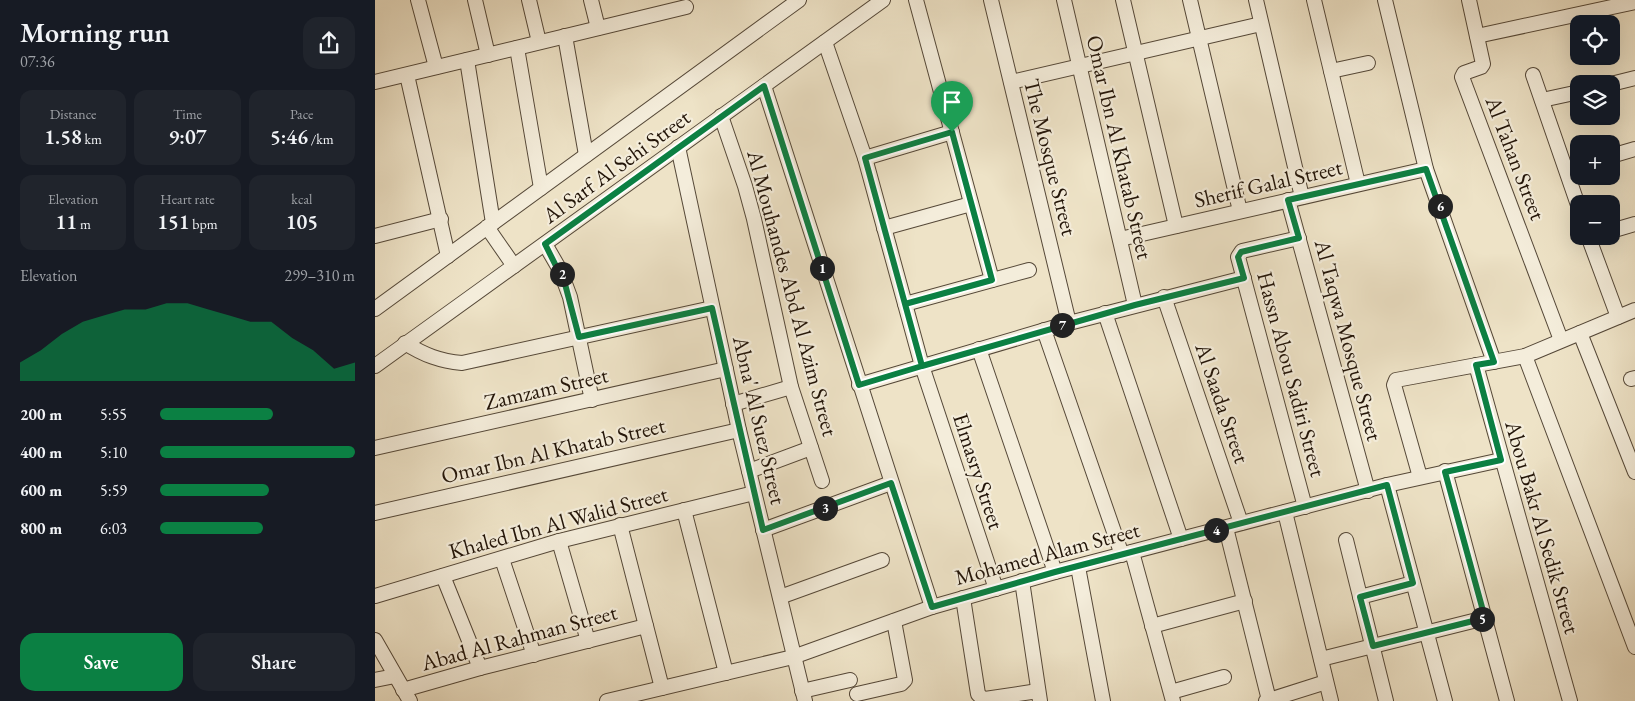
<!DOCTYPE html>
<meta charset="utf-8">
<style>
:root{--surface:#171b24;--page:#20242c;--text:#f1f3f6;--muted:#9ea1a6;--accent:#0b8043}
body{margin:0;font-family:"EB Garamond",serif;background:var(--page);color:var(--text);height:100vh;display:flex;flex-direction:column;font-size:19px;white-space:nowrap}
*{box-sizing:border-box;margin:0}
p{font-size:16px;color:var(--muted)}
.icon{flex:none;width:28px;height:28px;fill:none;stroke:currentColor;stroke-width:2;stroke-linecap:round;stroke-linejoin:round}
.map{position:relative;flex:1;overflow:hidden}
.panel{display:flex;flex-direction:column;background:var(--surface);width:375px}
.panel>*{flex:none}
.controls{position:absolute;left:1195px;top:15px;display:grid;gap:10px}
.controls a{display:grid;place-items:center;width:50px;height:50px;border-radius:10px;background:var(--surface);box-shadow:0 5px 20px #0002;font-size:25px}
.pin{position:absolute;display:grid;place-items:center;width:42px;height:42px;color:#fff;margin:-51px -21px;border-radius:50% 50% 50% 0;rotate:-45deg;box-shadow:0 0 5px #0007}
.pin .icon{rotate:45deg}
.km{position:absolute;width:25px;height:25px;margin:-12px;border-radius:50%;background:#222;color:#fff;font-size:14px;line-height:25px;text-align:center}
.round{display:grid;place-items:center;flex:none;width:52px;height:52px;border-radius:15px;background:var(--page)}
.summary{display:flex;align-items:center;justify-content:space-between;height:85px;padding:0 20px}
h1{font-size:28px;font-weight:600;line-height:38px}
.stats{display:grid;grid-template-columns:repeat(3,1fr);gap:8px;height:85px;padding:5px 20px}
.stats div{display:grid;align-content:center;border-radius:12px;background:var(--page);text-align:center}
.stats b{font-size:21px;font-weight:600}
.stats small{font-size:14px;font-weight:400}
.stats p{font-size:14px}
.chart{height:140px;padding:10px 20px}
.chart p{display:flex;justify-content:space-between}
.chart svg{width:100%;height:90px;margin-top:5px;fill:var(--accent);opacity:.7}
.cta{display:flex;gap:10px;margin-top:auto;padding:10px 20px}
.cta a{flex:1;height:58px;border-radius:15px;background:var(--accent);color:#fff;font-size:20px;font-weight:600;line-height:58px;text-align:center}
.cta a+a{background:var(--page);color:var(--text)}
ul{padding:0 20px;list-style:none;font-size:16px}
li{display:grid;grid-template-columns:80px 60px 1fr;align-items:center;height:38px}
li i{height:12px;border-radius:6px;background:var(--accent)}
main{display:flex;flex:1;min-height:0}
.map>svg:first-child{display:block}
</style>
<main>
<section class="panel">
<div class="summary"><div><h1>Morning run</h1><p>07:36</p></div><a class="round"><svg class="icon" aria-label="share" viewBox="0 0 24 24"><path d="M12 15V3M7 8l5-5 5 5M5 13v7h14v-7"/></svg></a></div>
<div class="stats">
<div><p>Distance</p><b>1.58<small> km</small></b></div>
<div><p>Time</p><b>9:07</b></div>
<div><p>Pace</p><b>5:46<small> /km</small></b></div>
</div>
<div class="stats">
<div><p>Elevation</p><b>11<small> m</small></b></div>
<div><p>Heart rate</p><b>151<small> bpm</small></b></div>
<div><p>kcal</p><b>105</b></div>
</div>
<div class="chart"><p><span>Elevation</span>299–310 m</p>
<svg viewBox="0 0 160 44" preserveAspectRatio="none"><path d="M0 44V35L10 29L20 21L30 15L40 12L50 9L60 9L70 6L80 6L90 9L100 12L110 15L120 15L130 23L140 29L150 38L160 35V44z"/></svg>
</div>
<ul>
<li><b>200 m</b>5:55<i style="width:58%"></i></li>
<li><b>400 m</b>5:10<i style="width:100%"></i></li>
<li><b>600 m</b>5:59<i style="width:56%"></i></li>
<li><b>800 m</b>6:03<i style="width:53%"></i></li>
</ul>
<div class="cta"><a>Save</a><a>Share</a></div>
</section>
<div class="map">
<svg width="1260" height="701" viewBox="0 0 1260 701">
<rect width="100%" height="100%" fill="#eee3c7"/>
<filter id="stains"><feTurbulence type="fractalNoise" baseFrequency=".004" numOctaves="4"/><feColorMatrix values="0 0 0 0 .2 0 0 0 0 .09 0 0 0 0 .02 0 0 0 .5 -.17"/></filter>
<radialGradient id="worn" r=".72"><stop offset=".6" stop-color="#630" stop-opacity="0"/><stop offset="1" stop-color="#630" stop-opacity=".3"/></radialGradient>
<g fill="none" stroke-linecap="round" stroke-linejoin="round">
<g stroke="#554838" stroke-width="16">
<g id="minor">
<polyline points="43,0 61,67"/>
<polyline points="100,0 113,55"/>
<polyline points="154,0 164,42"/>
<polyline points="216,0 223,28"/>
<polyline points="541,0 617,280"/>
<polyline points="616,0 694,323"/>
<polyline points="689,0 760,305"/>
<polyline points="748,0 801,226"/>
<polyline points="815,0 865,211"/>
<polyline points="881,0 927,197"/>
<polyline points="939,0 983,184"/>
<polyline points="1010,0 1051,169 1119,362"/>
<polyline points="1094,0 1108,64 1106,67 1089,73 1087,77 1186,340"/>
<polyline points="190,36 211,155"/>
<polyline points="1102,36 1260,2"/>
<polyline points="450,42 490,158 547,366 621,589"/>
<polyline points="142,48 166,188"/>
<polyline points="92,60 118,223"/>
<polyline points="956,71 993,63"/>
<polyline points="32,75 73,256"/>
<polyline points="1158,75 1204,208"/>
<polyline points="0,82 311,7"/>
<polyline points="636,82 886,24"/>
<polyline points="1236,84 1260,78"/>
<polyline points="389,86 557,607"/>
<polyline points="1167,100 1204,92"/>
<polyline points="346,116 370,186 379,219 416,387 447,481"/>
<polyline points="303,147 364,430 430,701"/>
<polyline points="1236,156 1260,149"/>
<polyline points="490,158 577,132"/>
<polyline points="913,200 993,491"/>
<polyline points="112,227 139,266"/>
<polyline points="509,228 596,204"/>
<polyline points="1236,231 1260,224"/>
<polyline points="0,236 66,219"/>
<polyline points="1213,236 1243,317"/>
<polyline points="924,238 867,251 863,257 930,507"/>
<polyline points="745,239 1051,169"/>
<polyline points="170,244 185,270 195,297 217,400"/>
<polyline points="789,297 866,523"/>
<polyline points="530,304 654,270"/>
<polyline points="0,309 424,0"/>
<polyline points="730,313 806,539"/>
<polyline points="669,330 747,555"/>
<polyline points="1205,333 1260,472"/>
<path d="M30 343C49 355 65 361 87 363L337 308"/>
<polyline points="604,349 680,572"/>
<polyline points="1150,356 1260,647"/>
<polyline points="1101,365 1195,701"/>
<polyline points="0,366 508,0"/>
<polyline points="1256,379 1260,378"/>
<polyline points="484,385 694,323 869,278"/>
<polyline points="358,404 416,387"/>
<polyline points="0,448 351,369"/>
<polyline points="374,471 436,448"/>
<polyline points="1070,471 1132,701"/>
<polyline points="1045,477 1019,385 1021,380 1150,356 1260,310"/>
<polyline points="1012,485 1070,701"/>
<polyline points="309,510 351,673"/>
<polyline points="910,512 956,701"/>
<polyline points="0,513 364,430"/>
<polyline points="245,525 287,688"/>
<polyline points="851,528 894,700"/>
<polyline points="388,530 516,483"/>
<polyline points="971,540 1011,701"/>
<polyline points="184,541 213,641"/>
<polyline points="757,552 798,701"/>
<polyline points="127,559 159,655"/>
<polyline points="703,567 728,701"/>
<polyline points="68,576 105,668"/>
<polyline points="647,581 665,701"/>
<polyline points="0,596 184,541 379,493"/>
<polyline points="405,597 507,560"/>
<polyline points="985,597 1038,583"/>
<polyline points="588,598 603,694 607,698 610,699 663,691"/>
<polyline points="777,626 870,601"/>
<polyline points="0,640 35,701"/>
<polyline points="946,659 1110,618"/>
<polyline points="0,680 20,676"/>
<polyline points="28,690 105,668 271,626"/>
<polyline points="427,691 475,680"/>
<polyline points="796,692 849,677"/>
<polyline points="482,694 526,684 530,680 519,621"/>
<polyline points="232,701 418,657 557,607 680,572 1012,485 1126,460"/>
<polyline points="891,701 951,682"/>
</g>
</g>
<use href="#minor" stroke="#f4eddb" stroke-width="14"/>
</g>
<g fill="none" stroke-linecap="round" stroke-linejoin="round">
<g stroke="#fff" stroke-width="10">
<polyline id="route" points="577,132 490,158 547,366 484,385 389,86 170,244 190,284 204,337 337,308 388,530 516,483 557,607 680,572 1012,485 1038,583 985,597 998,646 1110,618 1070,472 1126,460 1101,365 1119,362 1051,169 913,200 924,238 866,252 863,257 869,278 760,305 547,366 530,304 617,280 577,132"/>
</g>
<use href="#route" stroke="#0b8043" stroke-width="6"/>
</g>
<g text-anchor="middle" stroke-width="4.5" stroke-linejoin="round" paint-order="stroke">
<g font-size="22" fill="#221408" stroke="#f4eddb">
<text transform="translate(745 147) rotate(77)" y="8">Omar Ibn Al Khatab Street</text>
<text transform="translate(676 157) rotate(76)" y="8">The Mosque Street</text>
<text transform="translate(1141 158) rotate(69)" y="8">Al Tahan Street</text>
<text transform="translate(241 166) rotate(-36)" y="8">Al Sarf Al Sehi Street</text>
<text transform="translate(893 183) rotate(-13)" y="8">Sherif Galal Street</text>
<text transform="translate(418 293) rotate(75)" y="8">Al Mouhandes Abd Al Azim Street</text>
<text transform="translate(974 340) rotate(75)" y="8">Al Taqwa Mosque Street</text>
<text transform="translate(917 374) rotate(75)" y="8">Hassn Abou Sadiri Street</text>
<text transform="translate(171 388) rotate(-13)" y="8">Zamzam Street</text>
<text transform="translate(848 403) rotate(71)" y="8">Al Saada Street</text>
<text transform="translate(385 420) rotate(77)" y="8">Abna' Al Suez Street</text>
<text transform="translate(178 450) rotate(-13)" y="8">Omar Ibn Al Khatab Street</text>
<text transform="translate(604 471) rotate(72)" y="8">Elmasry Street</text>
<text transform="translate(183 522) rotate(-15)" y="8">Khaled Ibn Al Walid Street</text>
<text transform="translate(1168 527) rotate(74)" y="8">Abou Bakr Al Sedik Street</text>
<text transform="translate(672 553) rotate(-15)" y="8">Mohamed Alam Street</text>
<text transform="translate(144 637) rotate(-15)" y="8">Abad Al Rahman Street</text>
</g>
</g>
<rect width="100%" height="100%" filter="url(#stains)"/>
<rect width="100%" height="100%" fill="url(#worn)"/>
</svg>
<div class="controls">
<a><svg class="icon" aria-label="locate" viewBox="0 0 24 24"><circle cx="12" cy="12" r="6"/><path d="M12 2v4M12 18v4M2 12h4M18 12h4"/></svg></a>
<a><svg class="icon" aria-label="layers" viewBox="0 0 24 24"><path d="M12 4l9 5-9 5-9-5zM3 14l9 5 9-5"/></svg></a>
<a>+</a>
<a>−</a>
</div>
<div class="pin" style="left:577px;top:132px;background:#1e9e55"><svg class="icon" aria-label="arrive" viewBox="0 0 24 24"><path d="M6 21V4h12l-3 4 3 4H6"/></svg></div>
<b class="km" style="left:447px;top:268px">1</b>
<b class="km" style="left:187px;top:274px">2</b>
<b class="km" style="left:450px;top:508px">3</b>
<b class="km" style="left:841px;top:530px">4</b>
<b class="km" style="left:1107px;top:619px">5</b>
<b class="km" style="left:1065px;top:206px">6</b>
<b class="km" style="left:687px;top:325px">7</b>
</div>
</main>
